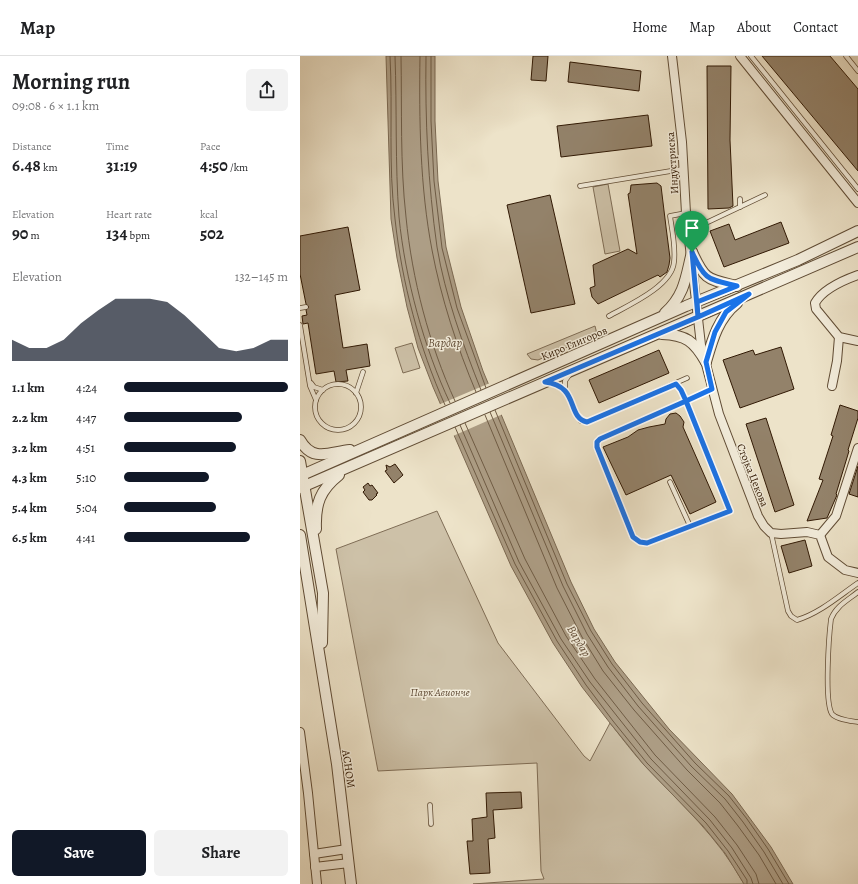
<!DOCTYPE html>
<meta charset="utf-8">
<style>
:root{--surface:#fff;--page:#f2f2f2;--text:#202124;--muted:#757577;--line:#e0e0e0;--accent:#111827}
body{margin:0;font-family:Alegreya,serif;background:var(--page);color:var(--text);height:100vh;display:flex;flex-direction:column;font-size:15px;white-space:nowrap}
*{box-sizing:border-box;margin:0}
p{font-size:13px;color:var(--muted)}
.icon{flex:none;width:22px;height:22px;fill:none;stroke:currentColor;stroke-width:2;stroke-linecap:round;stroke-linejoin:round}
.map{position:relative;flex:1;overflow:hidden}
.panel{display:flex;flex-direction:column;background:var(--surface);width:300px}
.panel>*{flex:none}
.pin{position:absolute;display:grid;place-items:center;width:34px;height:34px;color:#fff;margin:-41px -17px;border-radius:50% 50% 50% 0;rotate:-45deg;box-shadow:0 0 4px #0007}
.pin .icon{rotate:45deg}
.round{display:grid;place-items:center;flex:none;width:42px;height:42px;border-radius:6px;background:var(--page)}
.head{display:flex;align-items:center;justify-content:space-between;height:68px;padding:0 12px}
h1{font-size:22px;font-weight:700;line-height:30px}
.stats{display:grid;grid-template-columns:repeat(3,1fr);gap:6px;height:68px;padding:4px 12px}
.stats div{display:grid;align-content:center}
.stats b{font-size:17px;font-weight:700}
.stats small{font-size:11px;font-weight:400}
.stats p{font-size:11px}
.chart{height:112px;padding:8px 12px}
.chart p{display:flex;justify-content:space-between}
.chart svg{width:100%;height:72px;margin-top:4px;fill:var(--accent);opacity:.7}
.action{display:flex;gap:8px;margin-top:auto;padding:8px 12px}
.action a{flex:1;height:46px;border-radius:6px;background:var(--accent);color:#fff;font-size:16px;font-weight:700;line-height:46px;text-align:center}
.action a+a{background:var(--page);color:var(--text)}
ul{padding:0 12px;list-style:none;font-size:13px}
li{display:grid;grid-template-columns:64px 48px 1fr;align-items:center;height:30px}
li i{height:10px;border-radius:5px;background:var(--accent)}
header{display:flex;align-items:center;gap:24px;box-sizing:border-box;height:56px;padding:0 20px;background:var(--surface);border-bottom:1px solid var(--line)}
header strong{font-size:19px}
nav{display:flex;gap:22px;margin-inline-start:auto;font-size:14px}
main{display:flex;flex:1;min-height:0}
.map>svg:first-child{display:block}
</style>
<header>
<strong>Map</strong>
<nav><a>Home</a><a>Map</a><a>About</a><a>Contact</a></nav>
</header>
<main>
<section class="panel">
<div class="head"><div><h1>Morning run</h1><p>09:08 · 6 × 1.1 km</p></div><a class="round"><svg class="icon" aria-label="share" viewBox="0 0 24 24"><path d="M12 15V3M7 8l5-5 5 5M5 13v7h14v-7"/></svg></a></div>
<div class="stats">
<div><p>Distance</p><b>6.48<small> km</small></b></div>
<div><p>Time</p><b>31:19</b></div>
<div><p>Pace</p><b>4:50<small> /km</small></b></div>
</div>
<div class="stats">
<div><p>Elevation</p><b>90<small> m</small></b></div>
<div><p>Heart rate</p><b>134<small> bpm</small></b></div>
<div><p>kcal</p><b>502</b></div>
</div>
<div class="chart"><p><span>Elevation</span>132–145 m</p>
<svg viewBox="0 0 160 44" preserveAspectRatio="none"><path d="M0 44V31L10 36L20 36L30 31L40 21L50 13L60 6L70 6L80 6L90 8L100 16L110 26L120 36L130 38L140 36L150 31L160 31V44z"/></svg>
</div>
<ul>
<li><b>1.1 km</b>4:24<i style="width:100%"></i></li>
<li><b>2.2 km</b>4:47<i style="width:72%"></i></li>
<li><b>3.2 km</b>4:51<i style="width:68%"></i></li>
<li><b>4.3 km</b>5:10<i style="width:52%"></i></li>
<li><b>5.4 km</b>5:04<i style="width:56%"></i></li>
<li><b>6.5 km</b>4:41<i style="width:77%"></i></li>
</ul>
<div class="action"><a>Save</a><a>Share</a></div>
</section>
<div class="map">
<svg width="558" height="828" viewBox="0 0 558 828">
<rect width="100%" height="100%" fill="#ede3c9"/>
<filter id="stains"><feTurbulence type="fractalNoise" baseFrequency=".005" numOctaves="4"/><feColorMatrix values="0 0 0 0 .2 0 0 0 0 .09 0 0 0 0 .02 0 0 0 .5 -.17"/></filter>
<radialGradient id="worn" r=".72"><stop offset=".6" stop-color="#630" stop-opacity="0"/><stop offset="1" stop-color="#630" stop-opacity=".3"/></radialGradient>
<g fill="#cdc1a8" stroke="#7f6d56">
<polygon points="308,128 320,195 305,198 293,131"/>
<polygon points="295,270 297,278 238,304 231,303 227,298"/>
<polygon points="112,287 120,312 103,317 95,292"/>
<path d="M137 455 198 587 284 700 290 705 310 667C322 682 333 697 345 710 381 748 419 782 444 828H173L244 823 241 815 237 707 78 715 36 493Z"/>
</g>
<polygon fill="#ad9e86" stroke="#7b6952" points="86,0 135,0 135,65 138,125 146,191 161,251 183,315 271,526 294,573 315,606 369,673 432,738 471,791 493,828 444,828 425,797 403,770 344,709 310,667 282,631 253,587 211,510 133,331 118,292 107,251 97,202 91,163"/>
<polygon fill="#ede3c9" points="190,327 203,358 153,380 138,349"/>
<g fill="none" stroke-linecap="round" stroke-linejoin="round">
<g stroke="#6f5c45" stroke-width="1">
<path d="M90 0C93 54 88 109 95 163 102 227 119 291 145 349"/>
<path d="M95 0C97 53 95 107 99 161 105 222 124 292 150 347"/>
<path d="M101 0C102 53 100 108 106 161 112 223 129 288 155 345"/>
<path d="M120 0C119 64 120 131 132 194 141 242 157 291 176 336"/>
<path d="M126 0C125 64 128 128 137 191 145 239 163 289 181 334"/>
<polyline points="131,0 131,65 134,125 142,192 157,252 186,332"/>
<polyline points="195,354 267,528 291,575 312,608 342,647 395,707 429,740 447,763 468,793 489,828"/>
<polyline points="190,356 263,530 287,578 308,611 338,650 391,710 425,743 443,766 464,796 483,828"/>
<polyline points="185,359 257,532 282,581 303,615 334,654 387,714 420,747 438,770 459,799 476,828"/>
<polyline points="165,367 225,503 266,580 295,623 355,699 415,761 437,789 456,818 459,828"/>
<polyline points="160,369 219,506 261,583 290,626 351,703 410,764 432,792 451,822 453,828"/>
<polyline points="155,371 215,508 257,585 286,629 313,665 347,707 406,767 428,795 447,824 447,828"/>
</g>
</g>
<g fill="#93826a" stroke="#311904">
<polygon points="233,0 248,0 246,25 231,24"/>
<polygon points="462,0 530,0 558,33 558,115"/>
<polygon points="270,6 341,15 339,35 268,26"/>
<polygon points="407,10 431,10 430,84 433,150 429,152 408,153"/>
<polygon points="348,59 352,90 261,101 257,70"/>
<polygon points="357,127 361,130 366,171 370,202 369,209 367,216 360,221 358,219 298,248 292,241 290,232 295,230 293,209 328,193 337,198 328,138 330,137 331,129"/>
<polygon points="250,139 275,248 231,257 207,149"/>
<polygon points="481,166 489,187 424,211 410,175 429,168 435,184"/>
<polygon points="48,171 60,234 35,239 43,292 67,288 70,310 46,314 48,325 36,326 34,315 16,318 8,267 3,268 2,260 7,259 6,254 9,251 6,248 0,218 0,180"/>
<polygon points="481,291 494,333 440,352 423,304 453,294 455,299"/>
<polygon points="359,294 369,317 299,347 289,324"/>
<polygon points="540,349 558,355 558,362 548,394 549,395 536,438 537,439 527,462 507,465 523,424 519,423 533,380 531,379"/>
<polygon points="376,357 380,360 384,366 383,371 416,446 390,458 371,419 326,439 303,391 328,381 338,374 349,371 365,368 366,363 370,358"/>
<polygon points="466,362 494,449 475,456 446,368"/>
<polygon points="95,408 103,419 94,427 85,415 87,414 86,409 90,411"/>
<polygon points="558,410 558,441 549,438"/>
<polygon points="68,427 70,430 72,429 78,437 76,438 77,439 72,444 69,444 63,436 65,434 63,431"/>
<polygon points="505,484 512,510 489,517 481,490"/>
<polygon points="221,736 222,752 193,754 195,782 188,783 190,817 170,818 167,785 173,785 172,763 187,761 186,737"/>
</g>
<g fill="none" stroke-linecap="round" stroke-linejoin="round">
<g stroke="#604c35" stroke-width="5.5">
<g id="service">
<polyline points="451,0 558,133"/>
<polyline points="546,0 558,15"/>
<polyline points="280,130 383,113"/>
<polyline points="440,151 440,143"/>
<polyline points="389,175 465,139"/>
<polyline points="0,252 6,251"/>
<path d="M309 260C329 249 372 230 374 206 376 191 372 174 370 160L386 157"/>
<polyline points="0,269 10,330 16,344"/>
<polyline points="270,318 265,325 265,334 278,360 281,365 287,366 387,322"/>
<polyline points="11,327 14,331 23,334"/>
<polyline points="250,327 255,327 265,334"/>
<path d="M376 328 381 334 386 345 430 455 347 487 340 486 333 481 301 401C298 394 295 389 300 383L412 333"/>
<circle cx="38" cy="351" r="23"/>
<polyline points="56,337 63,316"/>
<polyline points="370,426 390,470"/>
<path d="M471 477 488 555 491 560 497 564C520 557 539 540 558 527"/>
<path d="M558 536C548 544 536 550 531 563 529 579 524 646 532 658 537 664 551 665 558 666"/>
<polyline points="130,749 131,768"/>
</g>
</g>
<g stroke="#604c35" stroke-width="10">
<g id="minor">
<polyline points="372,0 382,86 386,157 401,289 419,358 458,460 464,470 471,477 481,478 507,476 520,479 528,501 545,514 558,517"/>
<polyline points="440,0 558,147"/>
<path d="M558 219C544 224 523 233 515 247L516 253 539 281 558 285"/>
<polyline points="532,330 537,305 539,281"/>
<polyline points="520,479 536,460 558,392"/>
<polyline points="0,676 8,737 17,828"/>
<polyline points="14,798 47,793"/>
<polyline points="15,811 49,807"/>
</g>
</g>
<g stroke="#604c35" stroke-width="12">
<g id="tertiary">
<path d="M392 196C405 225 408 223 437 230"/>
<path d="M365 257C385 239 386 220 392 196"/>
<path d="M362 278C386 279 394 285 406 306"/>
<path d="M406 306C412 285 418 262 437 247"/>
<path d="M0 384C13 407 30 396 50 394"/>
<polyline points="0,405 23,537 22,587"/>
<polyline points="0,420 386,250 498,204 558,175"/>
<polyline points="0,432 558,191"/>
<path d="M16 473C15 448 20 434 39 419"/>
<polyline points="0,479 37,708 51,828"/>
</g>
</g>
<use href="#service" stroke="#f3eddc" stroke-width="4"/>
<use href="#minor" stroke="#f3eddc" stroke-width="8"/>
<use href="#tertiary" stroke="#f3eddc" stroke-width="10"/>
</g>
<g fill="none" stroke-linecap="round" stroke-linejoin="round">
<g stroke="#fff" stroke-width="8">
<path id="route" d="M392 196 398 261 245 326C280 330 266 361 287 366L376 328 381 334 386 345 300 383 297 386V391L333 481 340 486 347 487 430 455 386 345 412 333 406 306 415 276 426 256 449 238 398 261 397 246 437 230C408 223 405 225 392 196"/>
</g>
<use href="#route" stroke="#1a73e8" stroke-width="5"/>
</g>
<g text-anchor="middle" stroke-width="3" stroke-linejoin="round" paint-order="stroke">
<g font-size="11" fill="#311904" stroke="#f3eddc">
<text transform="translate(372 107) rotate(-94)" y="4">Индустриска</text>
<text transform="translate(274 287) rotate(-23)" y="4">Киро Глигоров</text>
<text transform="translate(453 419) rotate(68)" y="4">Стојка Цекова</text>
<text transform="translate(49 713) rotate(82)" y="4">АСНОМ</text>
</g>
<g font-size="11" font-style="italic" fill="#604b35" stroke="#f3eddc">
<text x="140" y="640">Парк Авионче</text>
</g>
<g font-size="12" font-style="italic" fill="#634e38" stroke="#f3eddc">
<text x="145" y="291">Вардар</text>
<text transform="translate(279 585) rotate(59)" y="4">Вардар</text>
</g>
</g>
<rect width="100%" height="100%" filter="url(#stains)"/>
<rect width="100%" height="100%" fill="url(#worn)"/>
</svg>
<div class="pin" style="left:392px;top:196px;background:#1e9e55"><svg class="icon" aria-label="arrive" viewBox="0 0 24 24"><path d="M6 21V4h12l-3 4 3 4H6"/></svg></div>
</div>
</main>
